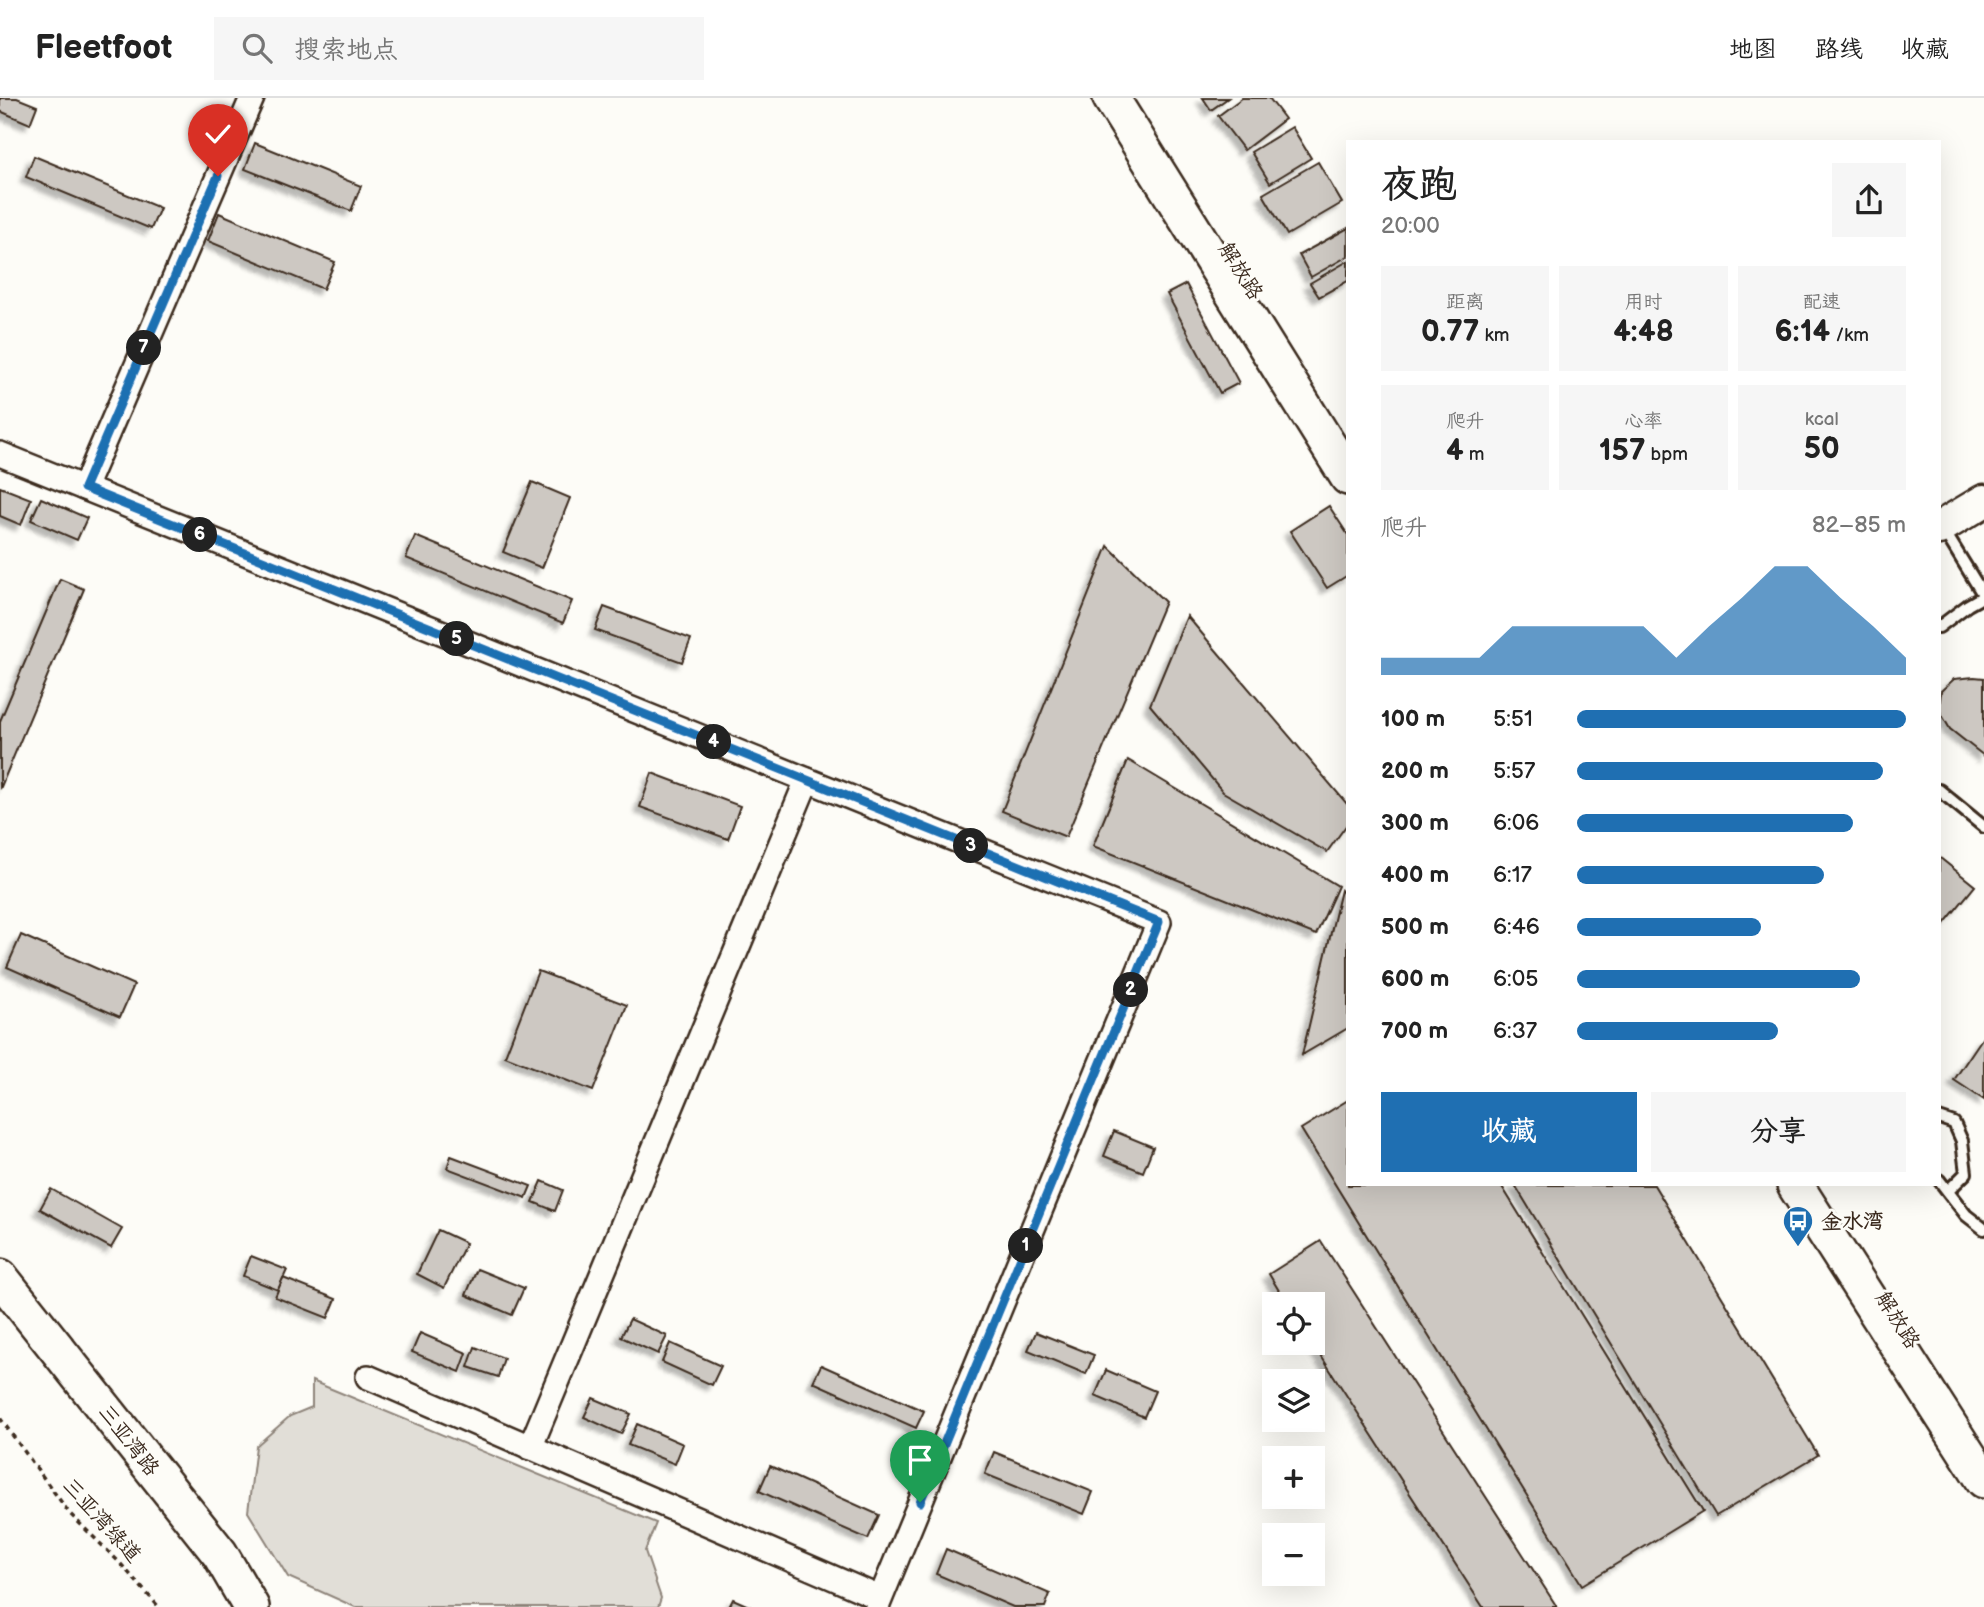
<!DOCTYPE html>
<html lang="zh">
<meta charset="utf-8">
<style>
:root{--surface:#fff;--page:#f6f6f6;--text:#222;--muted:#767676;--line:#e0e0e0;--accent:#1f6fb2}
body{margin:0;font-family:"Balsamiq Sans","LXGW WenKai TC",sans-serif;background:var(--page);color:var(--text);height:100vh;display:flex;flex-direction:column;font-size:26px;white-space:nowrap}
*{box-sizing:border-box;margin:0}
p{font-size:23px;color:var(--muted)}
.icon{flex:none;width:38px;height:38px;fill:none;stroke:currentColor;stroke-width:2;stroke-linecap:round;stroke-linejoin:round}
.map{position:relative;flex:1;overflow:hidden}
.drawer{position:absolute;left:1346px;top:42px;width:595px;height:1046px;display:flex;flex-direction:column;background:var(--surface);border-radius:0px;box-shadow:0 7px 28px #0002}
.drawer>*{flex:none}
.controls{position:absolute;left:1262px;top:1194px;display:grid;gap:14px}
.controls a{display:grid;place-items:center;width:63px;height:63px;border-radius:0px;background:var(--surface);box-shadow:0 7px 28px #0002;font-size:35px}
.pin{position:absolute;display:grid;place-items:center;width:60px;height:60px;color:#fff;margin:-72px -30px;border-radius:50% 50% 50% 0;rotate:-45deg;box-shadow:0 0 7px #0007}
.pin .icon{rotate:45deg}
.km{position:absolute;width:35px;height:35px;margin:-18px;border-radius:50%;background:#222;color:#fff;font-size:19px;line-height:35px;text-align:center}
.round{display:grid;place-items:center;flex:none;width:74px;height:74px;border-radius:0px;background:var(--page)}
.headline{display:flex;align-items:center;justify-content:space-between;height:119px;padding:0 35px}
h1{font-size:38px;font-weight:700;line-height:52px}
.figures{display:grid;grid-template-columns:repeat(3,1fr);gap:10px;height:119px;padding:7px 35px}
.figures div{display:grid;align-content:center;border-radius:0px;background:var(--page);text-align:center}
.figures b{font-size:30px;font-weight:700}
.figures small{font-size:19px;font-weight:400}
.figures p{font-size:19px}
.chart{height:196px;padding:14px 35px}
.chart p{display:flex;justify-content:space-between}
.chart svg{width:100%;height:126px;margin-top:7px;fill:var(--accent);opacity:.7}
.button{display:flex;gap:14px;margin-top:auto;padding:14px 35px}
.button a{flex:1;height:80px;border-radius:0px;background:var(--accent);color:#fff;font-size:28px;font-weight:700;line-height:80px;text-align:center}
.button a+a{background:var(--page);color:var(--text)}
ul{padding:0 35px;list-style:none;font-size:23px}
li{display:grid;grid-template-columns:112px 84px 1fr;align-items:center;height:52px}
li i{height:18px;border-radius:9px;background:var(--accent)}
header{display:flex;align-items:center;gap:42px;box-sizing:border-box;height:98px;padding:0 35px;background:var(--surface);border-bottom:2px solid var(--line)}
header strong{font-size:33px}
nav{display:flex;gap:38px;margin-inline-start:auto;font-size:24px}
.search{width:490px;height:63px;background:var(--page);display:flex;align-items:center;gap:18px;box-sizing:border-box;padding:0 24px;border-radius:0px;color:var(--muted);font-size:26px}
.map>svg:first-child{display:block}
</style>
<header>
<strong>Fleetfoot</strong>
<div class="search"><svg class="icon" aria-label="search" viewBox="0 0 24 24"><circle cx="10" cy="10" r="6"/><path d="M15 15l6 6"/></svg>搜索地点</div>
<nav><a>地图</a><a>路线</a><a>收藏</a></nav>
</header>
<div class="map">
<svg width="1984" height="1509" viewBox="0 0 1984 1509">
<defs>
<filter id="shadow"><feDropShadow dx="-5.5" dy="5.5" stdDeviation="2" flood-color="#0004"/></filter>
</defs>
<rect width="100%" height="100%" fill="#fdfcf7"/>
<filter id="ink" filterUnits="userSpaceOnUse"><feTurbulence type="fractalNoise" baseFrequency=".0143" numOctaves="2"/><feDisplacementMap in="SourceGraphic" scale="14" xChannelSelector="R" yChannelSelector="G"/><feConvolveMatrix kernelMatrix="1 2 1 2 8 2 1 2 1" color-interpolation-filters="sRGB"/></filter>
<g filter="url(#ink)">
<polygon fill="#e1ded7" stroke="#8e847a" stroke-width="2" points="312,1283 656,1425 645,1453 661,1500 658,1509 355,1509 288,1479 248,1414 256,1348 290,1318 312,1309"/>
<g fill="#cdc8c2" stroke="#3b2a1e" stroke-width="2" filter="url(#shadow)">
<polygon points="0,0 17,0 37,8 30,26 0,13"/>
<polygon points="1203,0 1228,0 1211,12"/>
<polygon points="1242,0 1269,0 1285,21 1244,52 1218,18"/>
<polygon points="1292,29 1311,60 1270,85 1251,54"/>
<polygon points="255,45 361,88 351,113 245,71"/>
<polygon points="34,58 160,110 151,131 26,79"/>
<polygon points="1318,64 1342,105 1287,137 1263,96"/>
<polygon points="219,115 335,164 323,191 208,143"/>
<polygon points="1348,130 1348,158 1311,179 1299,157"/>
<polygon points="1348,163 1348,183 1319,199 1310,185"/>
<polygon points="1186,186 1239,285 1220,295 1167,196"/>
<polygon points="532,384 570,400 542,470 503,454"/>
<polygon points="0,389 31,401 21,427 0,418"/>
<polygon points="41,400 87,420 77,442 31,422"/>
<polygon points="1329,408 1348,437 1348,477 1327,490 1290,433"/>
<polygon points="415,438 572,503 563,525 406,460"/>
<polygon points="1108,448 1165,504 1066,739 1002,713"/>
<polygon points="60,481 84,491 0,691 0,623"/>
<polygon points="604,509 691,541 682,564 595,532"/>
<polygon points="1187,518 1348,707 1348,725 1327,754 1223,694 1150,607"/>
<polygon points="1974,579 1984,580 1984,658 1950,631 1939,612 1941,593 1954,581"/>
<polygon points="1128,662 1338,788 1316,837 1093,748"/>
<polygon points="652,675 740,708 728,741 640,709"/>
<polygon points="1939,759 1975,788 1939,832"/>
<polygon points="1341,792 1348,801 1348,930 1302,957"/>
<polygon points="21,837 134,887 120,919 7,869"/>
<polygon points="538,873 627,907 593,993 505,958"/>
<polygon points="1983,939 1984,940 1984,1002 1954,982"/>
<polygon points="1348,1002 1348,1087 1501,1087 1703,1413 1582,1487 1301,1031"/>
<polygon points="1114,1033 1153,1049 1143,1074 1104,1058"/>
<polygon points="451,1058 531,1088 526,1100 447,1070"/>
<polygon points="542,1083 563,1092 555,1113 533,1104"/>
<polygon points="1515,1087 1654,1087 1818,1357 1716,1418"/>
<polygon points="51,1091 122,1131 111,1150 40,1111"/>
<polygon points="438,1132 466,1145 444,1190 417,1176"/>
<polygon points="1321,1143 1557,1509 1483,1509 1312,1244 1312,1206 1287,1206 1269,1176"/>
<polygon points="251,1158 287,1172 278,1192 243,1178"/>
<polygon points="477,1171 524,1190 512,1217 466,1197"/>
<polygon points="283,1180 336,1201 328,1220 275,1199"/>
<polygon points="630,1221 667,1238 658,1256 621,1239"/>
<polygon points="1036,1234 1094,1257 1086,1276 1028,1252"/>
<polygon points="420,1235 467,1255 460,1274 412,1254"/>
<polygon points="670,1245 721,1268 712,1287 662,1264"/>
<polygon points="475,1249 504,1260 498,1279 468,1269"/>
<polygon points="821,1267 924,1313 916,1330 813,1284"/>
<polygon points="1106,1272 1155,1293 1144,1319 1095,1298"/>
<polygon points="593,1300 631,1316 621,1336 584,1319"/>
<polygon points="637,1326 683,1346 675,1366 628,1347"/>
<polygon points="994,1354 1093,1394 1084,1416 985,1376"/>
<polygon points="770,1368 879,1417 868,1441 759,1393"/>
<polygon points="946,1451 1050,1496 1045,1509 1013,1509 936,1476"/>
<polygon points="733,1501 751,1509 729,1509"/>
</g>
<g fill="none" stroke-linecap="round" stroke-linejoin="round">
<g stroke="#3b2a1e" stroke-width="16">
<g id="lane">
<polyline points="1943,431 1984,498"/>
<polyline points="1939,529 1968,507 1984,498"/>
<polyline points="1939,692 1984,729"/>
<polyline points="1939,1020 1954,1025 1962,1043 1966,1075 1948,1093"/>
<polyline points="1939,1082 1966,1117 1984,1131"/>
</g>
</g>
<g stroke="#3b2a1e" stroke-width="28">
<g id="street">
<polyline points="0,356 1159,824 877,1509"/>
<polyline points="84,390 252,0"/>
<polyline points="368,1279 880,1500"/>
<polyline points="530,1350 807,682"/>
</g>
</g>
<g stroke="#3b2a1e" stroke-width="37">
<polyline id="secondary" points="1939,430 1984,403"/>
</g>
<g stroke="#3b2a1e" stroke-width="40">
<g id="primary">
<polyline points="1111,0 1348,379"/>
<polyline points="1795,1087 1984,1382"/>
<polyline points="0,1179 220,1456 251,1509"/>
</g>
</g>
<polyline stroke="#3b2a1e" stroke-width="3.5" stroke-dasharray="5 5" stroke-linecap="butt" points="0,1320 70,1416 119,1464 159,1509"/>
<use href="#lane" stroke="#fdfcf7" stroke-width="10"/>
<use href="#street" stroke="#fdfcf7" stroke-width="23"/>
<use href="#secondary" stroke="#fdfcf7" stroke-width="32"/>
<use href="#primary" stroke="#fdfcf7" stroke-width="35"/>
</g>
</g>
<g fill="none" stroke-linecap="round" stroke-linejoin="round" filter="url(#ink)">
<g stroke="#fff" stroke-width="14">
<polyline id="route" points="218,78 84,390 1159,824 920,1404"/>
</g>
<use href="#route" stroke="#1f6fb2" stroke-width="9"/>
</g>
<defs>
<g id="bus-pin" transform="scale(1.575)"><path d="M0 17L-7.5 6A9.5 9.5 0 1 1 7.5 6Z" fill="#1f6fb2" stroke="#fdfcf7"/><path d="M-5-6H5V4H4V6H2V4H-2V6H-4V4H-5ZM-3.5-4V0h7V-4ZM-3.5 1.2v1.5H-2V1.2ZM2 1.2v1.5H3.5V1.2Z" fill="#fff"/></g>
</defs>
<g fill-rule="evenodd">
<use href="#bus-pin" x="1798" y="1123"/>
</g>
<g text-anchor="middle" stroke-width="6" stroke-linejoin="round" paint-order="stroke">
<g font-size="21" fill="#3b2a1e" stroke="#fdfcf7">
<text transform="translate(1241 173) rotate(58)" y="7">解放路</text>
<text transform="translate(1898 1222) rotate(58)" y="7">解放路</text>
<text transform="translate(129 1342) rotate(52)" y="7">三亚湾路</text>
<text transform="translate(102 1422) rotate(48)" y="7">三亚湾绿道</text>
</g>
<g font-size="21" font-weight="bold" fill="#3b2a1e" stroke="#fdfcf7" text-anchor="start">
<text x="1821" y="1130">金水湾</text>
</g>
</g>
</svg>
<div class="controls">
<a><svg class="icon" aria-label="locate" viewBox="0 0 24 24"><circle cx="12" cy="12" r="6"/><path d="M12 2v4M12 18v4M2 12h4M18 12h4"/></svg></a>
<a><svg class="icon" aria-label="layers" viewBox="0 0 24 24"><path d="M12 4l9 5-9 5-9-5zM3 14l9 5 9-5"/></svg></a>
<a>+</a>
<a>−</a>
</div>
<div class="pin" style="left:920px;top:1404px;background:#1e9e55"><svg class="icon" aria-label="arrive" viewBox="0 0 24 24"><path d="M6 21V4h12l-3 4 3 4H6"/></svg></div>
<div class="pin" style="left:218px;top:78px;background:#d93025"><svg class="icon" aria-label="check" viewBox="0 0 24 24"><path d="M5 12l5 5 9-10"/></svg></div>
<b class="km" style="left:1026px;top:1148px">1</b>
<b class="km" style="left:1131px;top:892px">2</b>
<b class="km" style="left:971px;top:748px">3</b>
<b class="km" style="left:714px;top:644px">4</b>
<b class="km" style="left:457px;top:541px">5</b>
<b class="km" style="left:200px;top:437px">6</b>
<b class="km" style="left:144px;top:250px">7</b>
<section class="drawer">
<div class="headline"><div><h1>夜跑</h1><p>20:00</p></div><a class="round"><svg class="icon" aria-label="share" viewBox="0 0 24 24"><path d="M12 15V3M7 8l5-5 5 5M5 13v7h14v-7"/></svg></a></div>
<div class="figures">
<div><p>距离</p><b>0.77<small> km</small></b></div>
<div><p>用时</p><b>4:48</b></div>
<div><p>配速</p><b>6:14<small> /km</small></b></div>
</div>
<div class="figures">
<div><p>爬升</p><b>4<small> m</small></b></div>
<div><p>心率</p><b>157<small> bpm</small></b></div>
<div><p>kcal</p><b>50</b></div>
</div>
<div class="chart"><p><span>爬升</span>82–85 m</p>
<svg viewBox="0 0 160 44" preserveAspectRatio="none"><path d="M0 44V38L10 38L20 38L30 38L40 27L50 27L60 27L70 27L80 27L90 38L100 27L110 17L120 6L130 6L140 17L150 27L160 38V44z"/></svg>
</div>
<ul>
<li><b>100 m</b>5:51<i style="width:100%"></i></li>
<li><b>200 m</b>5:57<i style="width:93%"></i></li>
<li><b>300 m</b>6:06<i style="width:84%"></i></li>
<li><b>400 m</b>6:17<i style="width:75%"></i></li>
<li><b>500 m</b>6:46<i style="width:56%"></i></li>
<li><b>600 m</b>6:05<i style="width:86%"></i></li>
<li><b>700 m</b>6:37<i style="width:61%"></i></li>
</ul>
<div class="button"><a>收藏</a><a>分享</a></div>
</section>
</div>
